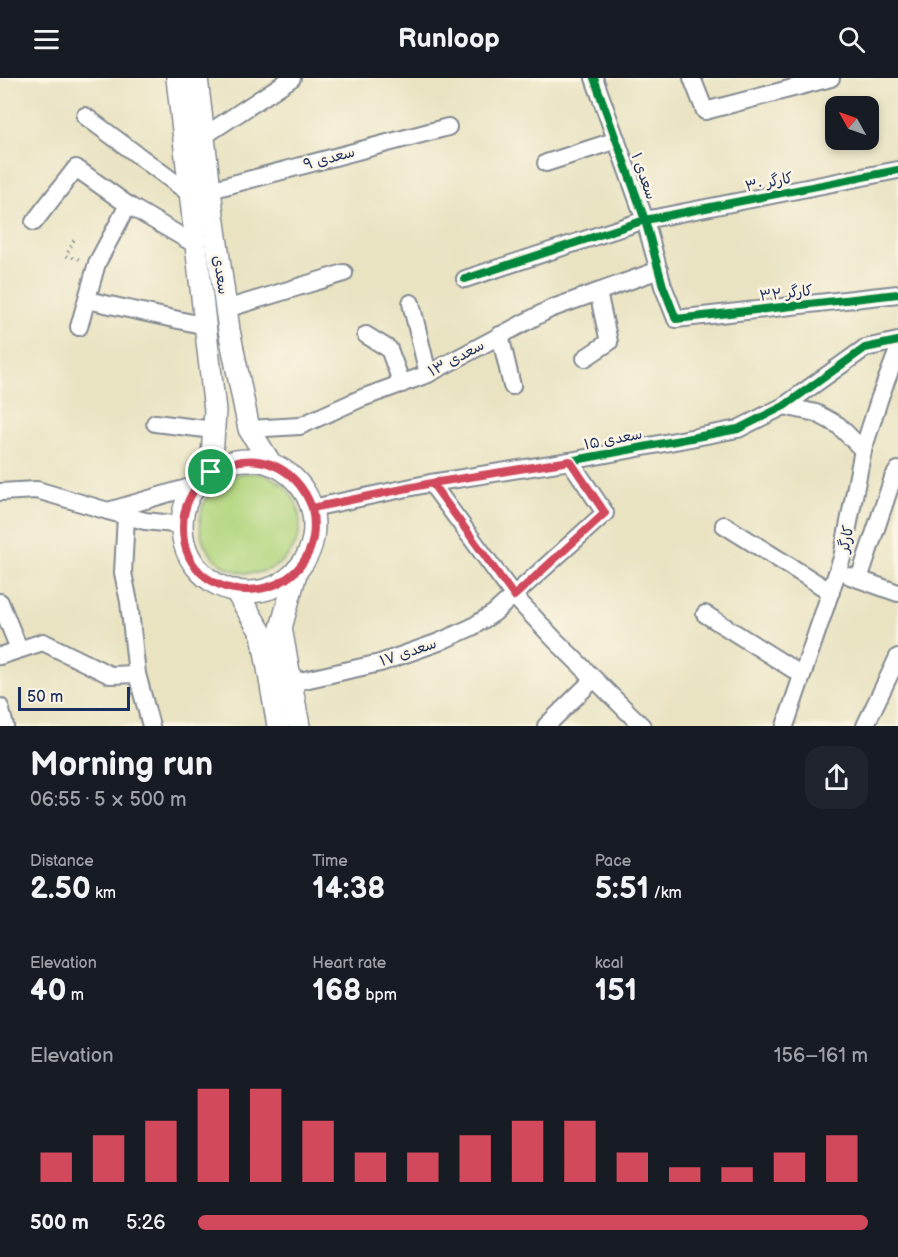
<!DOCTYPE html>
<meta charset="utf-8">
<style>
:root{--surface:#171b24;--page:#20242c;--text:#f1f3f6;--muted:#9ea1a6;--accent:#d1495b}
body{margin:0;font-family:"Balsamiq Sans","Playpen Sans Arabic",sans-serif;background:var(--page);color:var(--text);height:100vh;display:flex;flex-direction:column;font-size:22px;white-space:nowrap}
*{box-sizing:border-box;margin:0}
p{font-size:20px;color:var(--muted)}
.icon{flex:none;width:33px;height:33px;fill:none;stroke:currentColor;stroke-width:2;stroke-linecap:round;stroke-linejoin:round}
.map{position:relative;height:648px;overflow:hidden}
.drawer{display:flex;flex-direction:column;background:var(--surface);flex:1}
.drawer>*{flex:none}
.needle{width:39px;rotate:310deg}
.tools{position:absolute;left:825px;top:18px;display:grid;gap:12px}
.tools a{display:grid;place-items:center;width:54px;height:54px;border-radius:12px;background:var(--surface);box-shadow:0 3px 9px #0003;font-size:30px}
.scale{position:absolute;left:18px;bottom:15px;width:112px;box-sizing:border-box;padding-left:6px;border:3px solid #1b2f5e;border-top:0;font-size:16px;line-height:21px;white-space:nowrap;color:#1b2f5e;-webkit-text-stroke:4px #fcf5e5;paint-order:stroke}
.pin{position:absolute;display:grid;place-items:center;width:51px;height:51px;color:#fff;margin:-26px;border:3px solid #fff;border-radius:50%;box-shadow:0 2px 6px #0007}
.round{display:grid;place-items:center;flex:none;width:63px;height:63px;border-radius:18px;background:var(--page)}
.head{display:flex;align-items:center;justify-content:space-between;height:102px;padding:0 30px}
h1{font-size:33px;font-weight:700;line-height:45px}
.figures{display:grid;grid-template-columns:repeat(3,1fr);gap:9px;height:102px;padding:6px 30px}
.figures div{display:grid;align-content:center}
.figures b{font-size:30px;font-weight:700}
.figures small{font-size:16px;font-weight:400}
.figures p{font-size:16px}
.chart{height:168px;padding:12px 30px}
.chart p{display:flex;justify-content:space-between}
.chart svg{width:100%;height:108px;margin-top:6px;stroke:var(--accent);stroke-width:6}
ul{padding:0 30px;list-style:none;font-size:20px}
li{display:grid;grid-template-columns:96px 72px 1fr;align-items:center;height:45px}
li i{height:15px;border-radius:8px;background:var(--accent)}
header{display:flex;justify-content:space-between;align-items:center;height:78px;padding:0 30px;background:var(--surface);font-size:27px;font-weight:700}
.map>svg:first-child{display:block}
</style>
<header><svg class="icon" aria-label="menu" viewBox="0 0 24 24"><path d="M4 6h16M4 12h16M4 18h16"/></svg>Runloop<svg class="icon" aria-label="search" viewBox="0 0 24 24"><circle cx="10" cy="10" r="6"/><path d="M15 15l6 6"/></svg></header>
<div class="map">
<svg width="898" height="648" viewBox="0 0 898 648">
<rect width="100%" height="100%" fill="#fcf5e5"/>
<filter id="ink" filterUnits="userSpaceOnUse"><feTurbulence type="fractalNoise" baseFrequency=".0167" numOctaves="2"/><feDisplacementMap in="SourceGraphic" scale="12" xChannelSelector="R" yChannelSelector="G"/><feConvolveMatrix kernelMatrix="1 2 1 2 8 2 1 2 1" color-interpolation-filters="sRGB"/></filter>
<filter id="wash" filterUnits="userSpaceOnUse"><feTurbulence type="fractalNoise" baseFrequency=".008" numOctaves="4" result="noise"/><feDisplacementMap in="SourceGraphic" scale="24" xChannelSelector="R" yChannelSelector="G"/><feGaussianBlur stdDeviation="1.35" result="paint"/><feColorMatrix in="noise" values="0 0 0 0 0 0 0 0 0 0 0 0 0 0 0 0 0 1.4 0 .05"/><feComposite in="paint" operator="in"/></filter>
<g filter="url(#wash)">
<rect width="100%" height="100%" fill="#e9e3c2"/>
<circle fill="#b2d67f" stroke="#66826e" stroke-width="1.5" cx="250" cy="445" r="50"/>
</g>
<g filter="url(#ink)">
<g fill="none" stroke-linecap="round" stroke-linejoin="round">
<g stroke="#828990" stroke-width="20">
<g id="minor">
<polyline points="594,0 645,142 663,208 676,241 898,216"/>
<polyline points="692,0 705,33 831,0"/>
<polyline points="85,38 189,115"/>
<polyline points="204,58 292,0"/>
<polyline points="546,85 617,62"/>
<polyline points="210,112 448,49"/>
<polyline points="34,144 76,90 128,127 196,167"/>
<polyline points="465,201 645,142 898,92"/>
<polyline points="87,222 206,248"/>
<polyline points="411,225 428,296"/>
<polyline points="226,231 344,195"/>
<polyline points="79,249 97,185 128,127"/>
<polyline points="366,257 389,271 402,306"/>
<polyline points="500,257 512,308"/>
<polyline points="585,280 609,264 598,214"/>
<polyline points="784,328 816,335 838,347 863,372"/>
<polyline points="155,345 214,352"/>
<polyline points="249,351 300,348 362,320 428,296 550,231 659,192"/>
<polyline points="431,405 514,518 556,563 642,648"/>
<polyline points="0,414 37,412 108,433"/>
<polyline points="312,430 431,405 570,383 738,351 784,328 865,270 898,263"/>
<polyline points="126,438 123,495 129,524 137,596 151,648"/>
<polyline points="183,447 145,443 108,433 197,407"/>
<polyline points="724,447 831,514"/>
<polyline points="850,498 898,515"/>
<polyline points="859,501 893,400 898,392"/>
<polyline points="0,524 19,571"/>
<polyline points="705,536 802,597"/>
<polyline points="0,578 43,564 110,597 137,596"/>
<polyline points="291,605 380,585 439,564 472,549 494,535 605,435 570,383"/>
<polyline points="0,629 5,648"/>
<polyline points="546,648 594,601"/>
<polyline points="785,648 842,480 863,372 880,319 898,272"/>
<polyline points="865,648 898,579"/>
</g>
</g>
<g stroke="#828990" stroke-width="24">
<g id="major">
<polyline points="177,0 215,333 211,394"/>
<polyline points="197,0 213,137 229,252 249,351 271,386"/>
<circle cx="248" cy="448" r="66"/>
<polyline points="297,492 281,550 299,648"/>
<polyline points="235,512 262,556 278,648"/>
</g>
</g>
<polyline stroke="#828990" stroke-width="3" stroke-dasharray="1.5 4.5" stroke-linecap="butt" points="74,162 66,178 83,182"/>
<use href="#minor" stroke="#fff" stroke-width="16"/>
<use href="#major" stroke="#fff" stroke-width="21"/>
<g stroke="#fcf5e5" stroke-width="11">
<g id="cycleway">
<polyline points="594,0 645,142 663,208 676,241 898,216"/>
<polyline points="465,201 645,142 898,92"/>
<polyline points="312,430 431,405 570,383 738,351 784,328 865,270 898,263"/>
</g>
</g>
<use href="#cycleway" stroke="#00873e" stroke-width="8"/>
</g>
</g>
<g fill="none" stroke-linecap="round" stroke-linejoin="round" filter="url(#ink)">
<g stroke="#fff" stroke-width="12">
<path id="route" d="M211 394C194 408 183 426 183 449 182 541 332 530 312 430L432 405 514 518 605 435 570 383 432 405 312 430C296 386 252 369 211 394"/>
</g>
<use href="#route" stroke="#d1495b" stroke-width="8"/>
</g>
<g text-anchor="middle" stroke-width="5" stroke-linejoin="round" paint-order="stroke">
<g font-size="15" fill="#1b2f5e" stroke="#fcf5e5">
<text transform="translate(329 80) rotate(-15)" y="5">سعدی ۹</text>
<text transform="translate(644 98) rotate(71)" y="5">سعدی ۱</text>
<text transform="translate(769 104) rotate(-11)" y="5">کارگر ۳۰</text>
<text transform="translate(221 197) rotate(82)" y="5">سعدی</text>
<text transform="translate(786 215) rotate(-6)" y="5">کارگر ۳۲</text>
<text transform="translate(456 280) rotate(-28)" y="5">سعدی ۱۳</text>
<text transform="translate(613 361) rotate(-11)" y="5">سعدی ۱۵</text>
<text transform="translate(846 461) rotate(-79)" y="5">کارگر</text>
<text transform="translate(408 574) rotate(-19)" y="5">سعدی ۱۷</text>
</g>
</g>
</svg>
<div class="tools">
<a><svg class="needle" viewBox="-14 -14 28 28"><path d="M0-13l5 13h-10z" fill="#e53935"/><path d="M0 13l5-13h-10z" fill="#9ea1a6"/></svg></a>
</div>
<div class="scale">50 m</div>
<div class="pin" style="left:211px;top:394px;background:#1e9e55"><svg class="icon" aria-label="arrive" viewBox="0 0 24 24"><path d="M6 21V4h12l-3 4 3 4H6"/></svg></div>
</div>
<section class="drawer">
<div class="head"><div><h1>Morning run</h1><p>06:55 · 5 × 500 m</p></div><a class="round"><svg class="icon" aria-label="share" viewBox="0 0 24 24"><path d="M12 15V3M7 8l5-5 5 5M5 13v7h14v-7"/></svg></a></div>
<div class="figures">
<div><p>Distance</p><b>2.50<small> km</small></b></div>
<div><p>Time</p><b>14:38</b></div>
<div><p>Pace</p><b>5:51<small> /km</small></b></div>
</div>
<div class="figures">
<div><p>Elevation</p><b>40<small> m</small></b></div>
<div><p>Heart rate</p><b>168<small> bpm</small></b></div>
<div><p>kcal</p><b>151</b></div>
</div>
<div class="chart"><p><span>Elevation</span>156–161 m</p>
<svg viewBox="0 0 160 44" preserveAspectRatio="none"><path d="M5 44V32M15 44V25M25 44V19M35 44V6M45 44V6M55 44V19M65 44V32M75 44V32M85 44V25M95 44V19M105 44V19M115 44V32M125 44V38M135 44V38M145 44V32M155 44V25"/></svg>
</div>
<ul>
<li><b>500 m</b>5:26<i style="width:100%"></i></li>
</ul>
</section>
